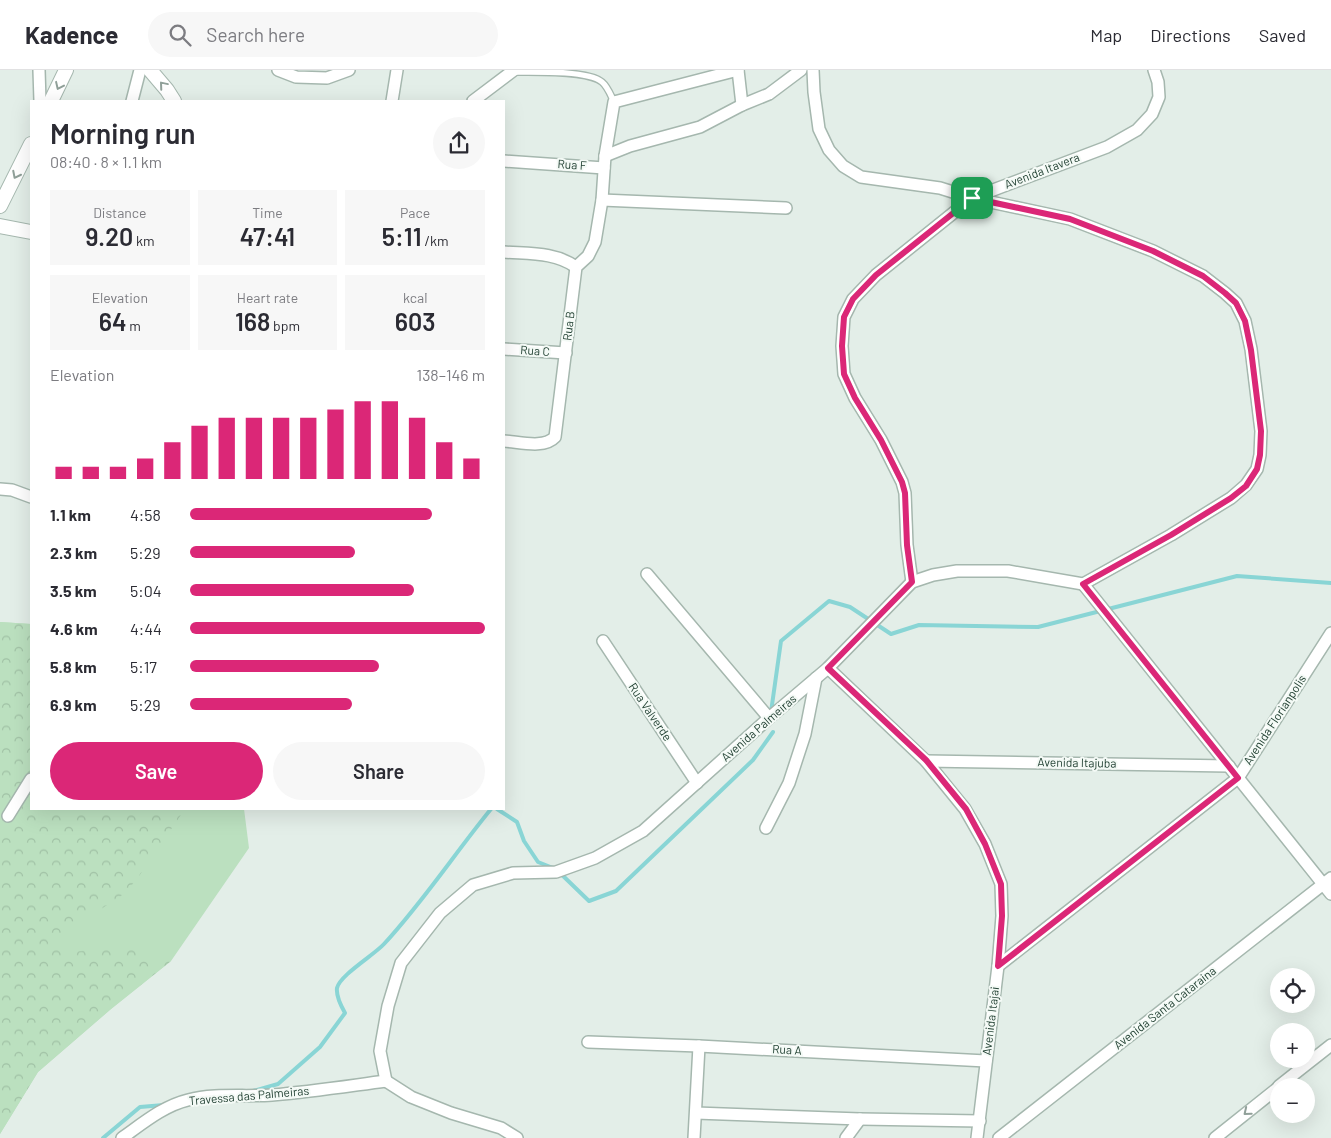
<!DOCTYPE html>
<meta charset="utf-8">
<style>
:root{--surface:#fff;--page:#f7f7f7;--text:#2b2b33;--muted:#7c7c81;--line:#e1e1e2;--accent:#db2777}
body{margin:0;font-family:Barlow,sans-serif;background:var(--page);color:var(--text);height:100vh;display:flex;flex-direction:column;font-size:19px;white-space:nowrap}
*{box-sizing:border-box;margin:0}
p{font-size:16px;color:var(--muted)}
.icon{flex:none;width:28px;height:28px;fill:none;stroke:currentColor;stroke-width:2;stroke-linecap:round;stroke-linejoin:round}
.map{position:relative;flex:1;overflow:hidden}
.drawer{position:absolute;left:30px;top:30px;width:475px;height:710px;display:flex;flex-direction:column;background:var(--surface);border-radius:0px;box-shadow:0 5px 20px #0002}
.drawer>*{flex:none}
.fabs{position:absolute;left:1270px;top:898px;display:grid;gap:10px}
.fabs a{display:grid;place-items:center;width:45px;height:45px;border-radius:50%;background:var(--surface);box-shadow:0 5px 20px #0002;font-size:25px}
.pin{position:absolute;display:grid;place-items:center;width:42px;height:42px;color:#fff;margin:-21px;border-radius:10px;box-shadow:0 2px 8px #0006}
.round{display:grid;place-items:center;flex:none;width:52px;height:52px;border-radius:26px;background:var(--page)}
.overview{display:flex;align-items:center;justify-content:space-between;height:85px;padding:0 20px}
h1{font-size:28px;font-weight:600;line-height:38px}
.metrics{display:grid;grid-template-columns:repeat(3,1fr);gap:8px;height:85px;padding:5px 20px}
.metrics div{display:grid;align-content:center;border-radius:0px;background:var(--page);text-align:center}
.metrics b{font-size:25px;font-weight:600}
.metrics small{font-size:14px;font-weight:400}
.metrics p{font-size:14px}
.chart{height:140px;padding:10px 20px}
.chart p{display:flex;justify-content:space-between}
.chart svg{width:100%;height:90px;margin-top:5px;stroke:var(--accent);stroke-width:6}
.primary-button{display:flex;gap:10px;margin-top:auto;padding:10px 20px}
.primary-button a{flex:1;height:58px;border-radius:30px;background:var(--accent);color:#fff;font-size:20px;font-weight:600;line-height:58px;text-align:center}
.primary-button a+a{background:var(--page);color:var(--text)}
ul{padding:0 20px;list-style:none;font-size:16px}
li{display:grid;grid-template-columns:80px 60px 1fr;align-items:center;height:38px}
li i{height:12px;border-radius:6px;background:var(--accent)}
header{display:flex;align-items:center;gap:30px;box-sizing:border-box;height:70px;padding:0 25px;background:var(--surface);border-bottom:1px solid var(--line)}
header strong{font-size:24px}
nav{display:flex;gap:28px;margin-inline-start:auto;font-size:18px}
.search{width:350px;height:45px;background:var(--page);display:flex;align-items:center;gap:12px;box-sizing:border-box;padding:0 18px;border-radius:28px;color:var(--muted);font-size:19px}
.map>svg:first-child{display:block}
</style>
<header>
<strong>Kadence</strong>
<div class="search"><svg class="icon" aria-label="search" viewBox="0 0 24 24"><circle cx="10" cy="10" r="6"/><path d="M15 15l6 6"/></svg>Search here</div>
<nav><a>Map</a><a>Directions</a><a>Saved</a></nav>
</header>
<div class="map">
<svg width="1331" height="1068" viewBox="0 0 1331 1068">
<defs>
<pattern id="forest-crowns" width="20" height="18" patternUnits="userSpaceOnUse" patternTransform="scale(1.25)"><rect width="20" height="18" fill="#bbe0bf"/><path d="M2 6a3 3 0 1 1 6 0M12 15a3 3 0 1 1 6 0" fill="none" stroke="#a0c1a5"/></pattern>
</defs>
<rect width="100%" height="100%" fill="#e3eee8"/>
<polygon fill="#bbe0bf" points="0,552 31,554 31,739 244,739 249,778 171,891 111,939 38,1002 0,1064"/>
<polygon fill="url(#forest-crowns)" points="0,552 31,554 31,739 185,739 137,809 124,824 69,860 59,874 74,882 116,876 132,878 142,886 155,891 171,891 111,939 38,1002 0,1064"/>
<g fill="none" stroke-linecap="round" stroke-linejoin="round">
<g stroke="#89d5d5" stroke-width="4">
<polyline points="771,642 781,571 829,531 850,537 891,564 919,555 1038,557 1237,506 1331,513"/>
<polyline points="497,739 517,752 524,771 538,792 553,798"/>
<polyline points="560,803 589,831 616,821 753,690 773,662"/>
<path d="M253 1021 278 1014 320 977 345 943C341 936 336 926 337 918 340 905 374 885 384 874 423 832 455 783 491 739"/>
<polyline points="103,1068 140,1037 164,1035"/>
</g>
<g stroke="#a5b7ae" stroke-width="8">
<path id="service" d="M512 2C531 2 588 0 602 12 608 17 611 26 614 32"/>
</g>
<g stroke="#a5b7ae" stroke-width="14">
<g id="minor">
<polyline points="39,0 40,31"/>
<polyline points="278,0 296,7 327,8 349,0"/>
<polyline points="738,0 742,35"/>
<polyline points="132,31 140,0"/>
<polyline points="392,31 397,0"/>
<polyline points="473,31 514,0"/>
<polyline points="605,86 630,76 700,57 742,35 769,24 801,0"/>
<polyline points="504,91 604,98"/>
<polyline points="602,130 786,138"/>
<path d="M504 182C529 184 555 182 576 197"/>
<polyline points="504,279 566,283"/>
<path d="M504 371C520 372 544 379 555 367L576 197 588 186 595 172 602 130 605 86 614 32 738 0"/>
<polyline points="0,419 12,420 31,427"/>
<polyline points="647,504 769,648"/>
<polyline points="912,512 907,475 905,423 902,412 881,370 855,328 844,304 842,276 844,247 853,229 876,205 972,128 1107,77 1137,60 1152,44 1159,27 1158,12 1154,0"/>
<polyline points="1083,514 1331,824"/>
<polyline points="603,571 697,713"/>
<polyline points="828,598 926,691 965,739 985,774 1001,814 1002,846 998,896 977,1068"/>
<polyline points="926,691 1229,696"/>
<polyline points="8,746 31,709"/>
<polyline points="766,758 789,713 805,664 816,608"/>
<polyline points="998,896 1238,708 1331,563"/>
<polyline points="588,972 699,976 986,991"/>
<polyline points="386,1011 380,981 388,936 401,893 440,843 473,815 513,803 556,802 595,788 643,761 769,648 828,598 912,512 933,505 957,501 1008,501 1083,514 1171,465 1231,428 1246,415 1257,399 1260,385 1261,361 1251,279 1245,251 1236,233 1225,223 1203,206 1153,181 1070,149 972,128 940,118 861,107 843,96 829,80 819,59 814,22 813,0"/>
<polyline points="386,1011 411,1027 451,1043 501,1058 517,1068"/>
<polyline points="1279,1016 1331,975"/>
<polyline points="696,1043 860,1049 980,1051"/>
<path d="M122 1068C142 1054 163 1036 188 1030 215 1023 244 1027 272 1025 310 1022 348 1016 386 1011"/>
<polyline points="694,1068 699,976"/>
<polyline points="846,1068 860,1049"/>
<polyline points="999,1068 1331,808"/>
<polyline points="1215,1068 1279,1017"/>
</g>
</g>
<g stroke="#a5b7ae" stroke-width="16">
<g id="tertiary">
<polyline points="150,0 167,20 174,31"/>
<polyline points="51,31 66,0"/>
<polyline points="0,136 31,74"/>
<polyline points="0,156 31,162"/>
</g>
</g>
<use href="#service" stroke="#fff" stroke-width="5.5"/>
<use href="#minor" stroke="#fff" stroke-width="11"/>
<use href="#tertiary" stroke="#fff" stroke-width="14"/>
</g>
<defs><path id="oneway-chevron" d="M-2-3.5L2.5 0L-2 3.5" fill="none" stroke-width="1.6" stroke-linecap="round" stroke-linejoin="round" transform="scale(1.25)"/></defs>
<g stroke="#90a099">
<use href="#oneway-chevron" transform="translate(163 15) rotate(-130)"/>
<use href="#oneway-chevron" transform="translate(59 16) rotate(115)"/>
<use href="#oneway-chevron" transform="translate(16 105) rotate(117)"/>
<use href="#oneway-chevron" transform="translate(1247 1042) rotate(141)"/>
</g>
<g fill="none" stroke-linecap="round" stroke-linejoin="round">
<g stroke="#fff" stroke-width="10">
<polygon id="route" points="972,128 1070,149 1153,181 1203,206 1225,223 1236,233 1245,251 1251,280 1261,361 1260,385 1257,399 1246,416 1231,428 1171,465 1083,514 1238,708 998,896 1002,846 1001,814 985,774 966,739 926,690 828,598 912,512 907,475 905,423 902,412 881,370 855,328 844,304 842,276 844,247 853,229 876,205"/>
</g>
<use href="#route" stroke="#db2777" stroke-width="6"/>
</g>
<g text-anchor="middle" stroke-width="4" stroke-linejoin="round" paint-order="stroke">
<g font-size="12" fill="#224133" stroke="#f4faf6">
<text transform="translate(572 95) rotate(4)" y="4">Rua F</text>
<text transform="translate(1042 101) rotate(-21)" y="4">Avenida Itavera</text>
<text transform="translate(569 256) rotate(-83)" y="4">Rua B</text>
<text transform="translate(535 281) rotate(4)" y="4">Rua C</text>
<text transform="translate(650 642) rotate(56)" y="4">Rua Valverde</text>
<text transform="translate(1275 650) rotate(-57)" y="4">Avenida Florianpolis</text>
<text transform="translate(759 658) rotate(-41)" y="4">Avenida Palmeiras</text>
<text transform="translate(1077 693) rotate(1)" y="4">Avenida Itajuba</text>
<text transform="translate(1165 938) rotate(-38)" y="4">Avenida Santa Cataraina</text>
<text transform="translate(991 951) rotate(-83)" y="4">Avenida Itajai</text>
<text transform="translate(787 980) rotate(3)" y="4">Rua A</text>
<text transform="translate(249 1026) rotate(-5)" y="4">Travessa das Palmeiras</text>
</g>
</g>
</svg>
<div class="fabs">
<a><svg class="icon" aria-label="locate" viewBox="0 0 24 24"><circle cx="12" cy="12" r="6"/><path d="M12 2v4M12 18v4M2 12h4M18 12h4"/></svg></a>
<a>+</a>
<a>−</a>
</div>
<div class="pin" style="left:972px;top:128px;background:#1e9e55"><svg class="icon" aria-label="arrive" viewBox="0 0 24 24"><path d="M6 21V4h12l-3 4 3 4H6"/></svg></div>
<section class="drawer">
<div class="overview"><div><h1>Morning run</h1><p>08:40 · 8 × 1.1 km</p></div><a class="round"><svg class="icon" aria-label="share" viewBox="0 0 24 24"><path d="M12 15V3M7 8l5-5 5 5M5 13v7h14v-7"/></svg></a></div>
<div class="metrics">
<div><p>Distance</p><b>9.20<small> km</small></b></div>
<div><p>Time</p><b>47:41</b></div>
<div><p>Pace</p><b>5:11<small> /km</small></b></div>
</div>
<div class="metrics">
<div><p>Elevation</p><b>64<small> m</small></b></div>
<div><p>Heart rate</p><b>168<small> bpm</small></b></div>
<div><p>kcal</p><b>603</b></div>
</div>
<div class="chart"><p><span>Elevation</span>138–146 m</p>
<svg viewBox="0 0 160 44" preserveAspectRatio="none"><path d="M5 44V38M15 44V38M25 44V38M35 44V34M45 44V26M55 44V18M65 44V14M75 44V14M85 44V14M95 44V14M105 44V10M115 44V6M125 44V6M135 44V14M145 44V26M155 44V34"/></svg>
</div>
<ul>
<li><b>1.1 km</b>4:58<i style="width:82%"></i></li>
<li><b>2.3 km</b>5:29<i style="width:56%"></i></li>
<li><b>3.5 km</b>5:04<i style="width:76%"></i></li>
<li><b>4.6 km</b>4:44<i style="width:100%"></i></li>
<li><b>5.8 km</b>5:17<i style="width:64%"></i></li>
<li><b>6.9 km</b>5:29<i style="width:55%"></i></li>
</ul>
<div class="primary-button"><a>Save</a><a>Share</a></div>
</section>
</div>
